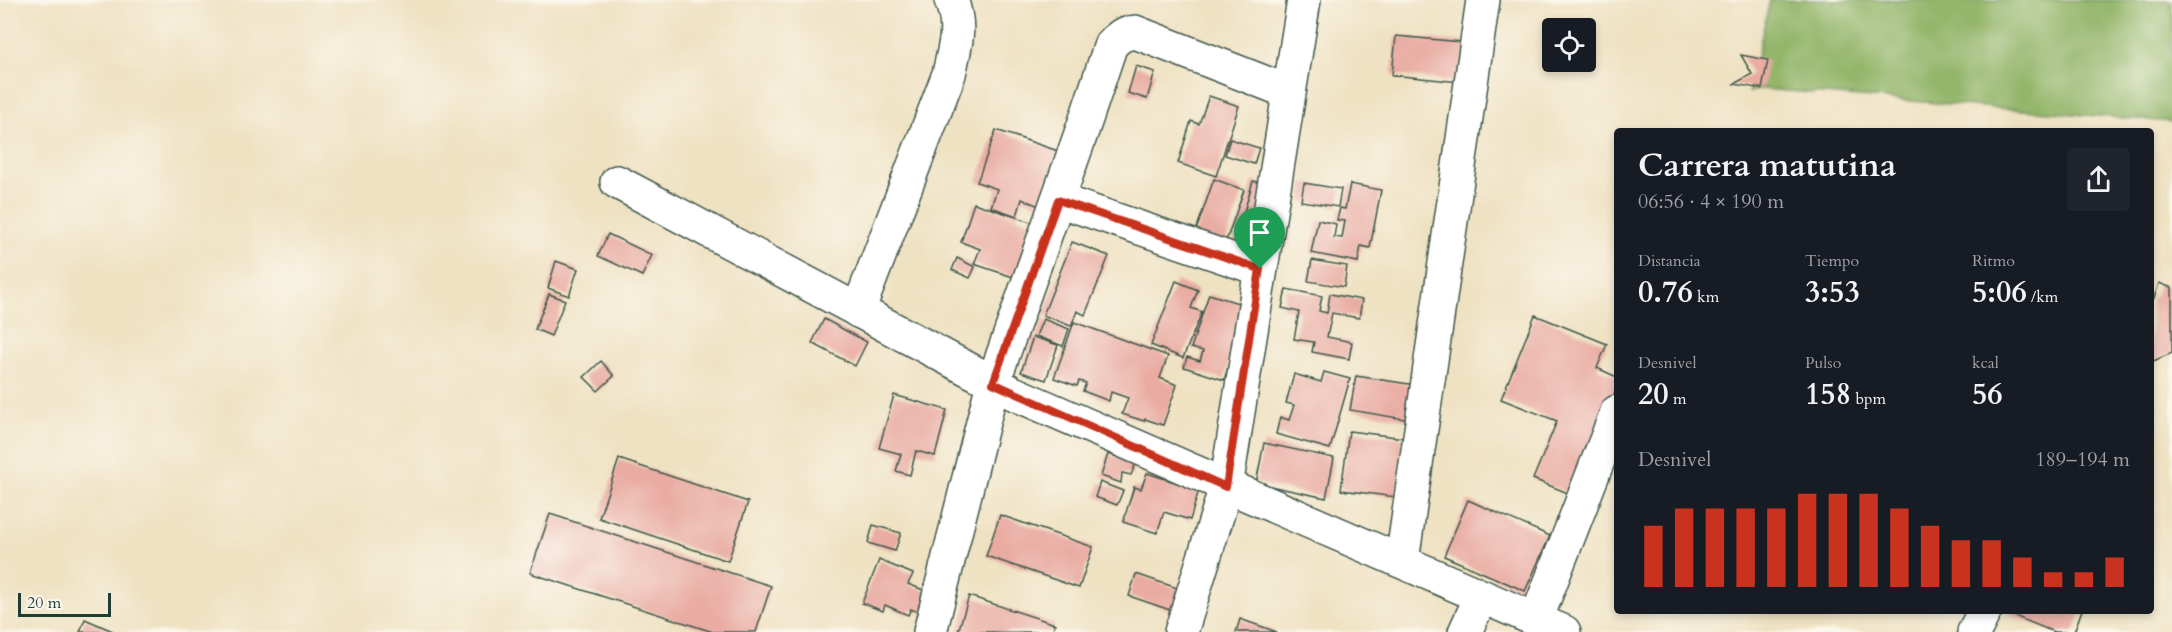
<!DOCTYPE html>
<html lang="es">
<meta charset="utf-8">
<style>
:root{--surface:#171b24;--page:#20242c;--text:#f1f3f6;--muted:#9ea1a6;--accent:#c8321e}
body{margin:0;font-family:Cardo,serif;background:var(--page);color:var(--text);height:100vh;display:flex;flex-direction:column;font-size:22px;white-space:nowrap}
*{box-sizing:border-box;margin:0}
p{font-size:20px;color:var(--muted)}
.icon{flex:none;width:33px;height:33px;fill:none;stroke:currentColor;stroke-width:2;stroke-linecap:round;stroke-linejoin:round}
.map{position:relative;flex:1;overflow:hidden}
.panel{position:absolute;left:1614px;top:128px;width:540px;height:486px;display:flex;flex-direction:column;background:var(--surface);border-radius:6px;box-shadow:0 3px 9px #0003}
.panel>*{flex:none}
.tools{position:absolute;left:1542px;top:18px;display:grid;gap:12px}
.tools a{display:grid;place-items:center;width:54px;height:54px;border-radius:6px;background:var(--surface);box-shadow:0 3px 9px #0003;font-size:30px}
.scale{position:absolute;left:18px;bottom:15px;width:93px;box-sizing:border-box;padding-left:6px;border:3px solid #1f3d34;border-top:0;font-size:16px;line-height:21px;white-space:nowrap;color:#1f3d34;-webkit-text-stroke:4px #fbf7ec;paint-order:stroke}
.pin{position:absolute;display:grid;place-items:center;width:51px;height:51px;color:#fff;margin:-62px -26px;border-radius:50% 50% 50% 0;rotate:-45deg;box-shadow:0 0 6px #0007}
.pin .icon{rotate:45deg}
.round{display:grid;place-items:center;flex:none;width:63px;height:63px;border-radius:6px;background:var(--page)}
.headline{display:flex;align-items:center;justify-content:space-between;height:102px;padding:0 24px}
h1{font-size:33px;font-weight:800;line-height:45px}
.figures{display:grid;grid-template-columns:repeat(3,1fr);gap:9px;height:102px;padding:6px 24px}
.figures div{display:grid;align-content:center}
.figures b{font-size:30px;font-weight:800}
.figures small{font-size:16px;font-weight:400}
.figures p{font-size:16px}
.chart{height:168px;padding:12px 24px}
.chart p{display:flex;justify-content:space-between}
.chart svg{width:100%;height:108px;margin-top:6px;stroke:var(--accent);stroke-width:6}
.map>svg:first-child{display:block}
</style>
<div class="map">
<svg width="2172" height="632" viewBox="0 0 2172 632">
<rect width="100%" height="100%" fill="#fbf7ec"/>
<filter id="ink" filterUnits="userSpaceOnUse"><feTurbulence type="fractalNoise" baseFrequency=".0167" numOctaves="2"/><feDisplacementMap in="SourceGraphic" scale="12" xChannelSelector="R" yChannelSelector="G"/><feConvolveMatrix kernelMatrix="1 2 1 2 8 2 1 2 1" color-interpolation-filters="sRGB"/></filter>
<filter id="wash" filterUnits="userSpaceOnUse"><feTurbulence type="fractalNoise" baseFrequency=".008" numOctaves="4" result="noise"/><feDisplacementMap in="SourceGraphic" scale="24" xChannelSelector="R" yChannelSelector="G"/><feGaussianBlur stdDeviation="1.35" result="paint"/><feColorMatrix in="noise" values="0 0 0 0 0 0 0 0 0 0 0 0 0 0 0 0 0 1.4 0 .05"/><feComposite in="paint" operator="in"/></filter>
<g filter="url(#wash)">
<rect width="100%" height="100%" fill="#efe2c3"/>
<polygon fill="#93b66a" stroke="#597a4f" stroke-width="1.5" points="1770,0 2172,0 2172,122 1762,89 1749,92"/>
<g id="blocks">
<g fill="#e9aba2">
<polygon points="1396,36 1472,43 1469,83 1392,75"/>
<polygon points="1741,55 1768,60 1762,89 1734,84 1752,74"/>
<polygon points="1136,66 1155,72 1147,99 1128,93"/>
<polygon points="1209,96 1239,106 1216,176 1178,163 1191,121 1199,124"/>
<polygon points="996,130 1058,151 1039,206 1022,199 1017,216 991,207 997,189 977,182"/>
<polygon points="1230,139 1259,148 1254,164 1225,155"/>
<polygon points="1214,179 1244,190 1223,250 1193,239"/>
<polygon points="1253,181 1268,185 1247,258 1232,253"/>
<polygon points="1304,183 1341,189 1338,207 1301,201"/>
<polygon points="1350,184 1381,190 1370,248 1361,246 1358,262 1311,253 1318,220 1336,224 1334,237 1342,238 1345,221 1337,220 1340,208 1345,209"/>
<polygon points="974,203 1037,224 1019,279 974,264 980,249 961,242"/>
<polygon points="608,234 652,255 642,276 598,256"/>
<polygon points="1072,242 1109,256 1085,315 1077,311 1071,326 1043,315"/>
<polygon points="957,258 975,267 970,278 952,270"/>
<polygon points="1312,260 1347,266 1344,287 1308,281"/>
<polygon points="556,261 578,269 569,296 548,288"/>
<polygon points="1176,281 1198,290 1191,308 1202,312 1183,358 1151,345"/>
<polygon points="2159,283 2172,288 2172,353 2151,362 2151,297 2154,298"/>
<polygon points="1286,289 1322,296 1319,311 1327,313 1330,294 1362,300 1359,318 1332,313 1327,337 1352,342 1349,359 1312,352 1314,342 1294,339 1299,312 1282,308"/>
<polygon points="549,294 565,300 551,336 535,329"/>
<polygon points="1209,294 1248,306 1224,380 1184,367 1187,357 1200,361 1203,351 1191,348"/>
<polygon points="1535,315 1607,344 1597,368 1617,377 1617,387 1573,495 1533,479 1557,421 1501,399"/>
<polygon points="824,319 867,342 855,366 812,343"/>
<polygon points="1043,319 1069,329 1063,346 1036,336"/>
<polygon points="1074,322 1168,356 1160,378 1177,385 1163,425 1145,419 1144,421 1122,414 1128,398 1111,392 1109,401 1083,391 1086,383 1079,381 1077,386 1054,378"/>
<polygon points="1033,337 1058,345 1046,380 1021,372"/>
<polygon points="601,361 614,376 598,391 584,377"/>
<polygon points="1324,372 1350,379 1330,449 1276,434 1280,417 1289,420 1294,405 1286,403 1294,374 1321,382"/>
<polygon points="1356,376 1422,386 1416,421 1350,410"/>
<polygon points="894,395 947,410 935,456 916,451 910,475 896,471 901,454 879,448"/>
<polygon points="1349,431 1404,438 1396,497 1341,490"/>
<polygon points="1264,443 1334,458 1326,498 1256,483"/>
<polygon points="1108,454 1136,463 1131,475 1122,473 1121,483 1101,476"/>
<polygon points="619,459 748,502 728,561 599,518"/>
<polygon points="1147,473 1199,490 1190,520 1164,512 1157,533 1123,522 1134,487 1141,489"/>
<polygon points="1100,482 1123,491 1117,505 1095,497"/>
<polygon points="1468,500 1550,536 1525,591 1444,556"/>
<polygon points="550,514 771,586 756,632 713,632 530,573"/>
<polygon points="1000,515 1093,547 1079,588 986,556"/>
<polygon points="873,525 901,533 895,551 868,543"/>
<polygon points="879,560 913,574 908,584 931,593 922,614 911,609 908,615 885,605 883,611 862,603"/>
<polygon points="1136,574 1180,589 1173,611 1129,596"/>
<polygon points="969,596 1055,624 1052,632 958,632"/>
<polygon points="2009,610 2082,610 2074,632 2054,632 2007,613"/>
<polygon points="85,619 115,632 80,632"/>
<polygon points="1240,619 1277,632 1236,632"/>
</g>
</g>
</g>
<g filter="url(#ink)">
<use href="#blocks" fill-opacity="0" stroke="#3e5649" stroke-width="1.5"/>
<g fill="none" stroke-linecap="round" stroke-linejoin="round">
<g stroke="#3e5649" stroke-width="36">
<g id="minor">
<polyline points="617,182 1013,393 1564,632"/>
<polyline points="1058,200 1260,269"/>
<path d="M858 311 949 74C955 46 962 27 951 0"/>
<polyline points="1402,561 1483,0"/>
<polyline points="1536,620 1617,412"/>
<polyline points="930,632 993,383 1084,125 1111,44 1122,35 1135,32 1289,92"/>
<polyline points="1181,632 1226,487 1304,0"/>
<polyline points="1465,632 1481,597"/>
<polyline points="1974,632 1985,610"/>
</g>
</g>
<use href="#minor" stroke="#fff" stroke-width="33"/>
</g>
</g>
<g fill="none" stroke-linecap="round" stroke-linejoin="round" filter="url(#ink)">
<g stroke="#fff" stroke-width="12">
<polygon id="route" points="1058,200 1260,269 1226,487 993,383"/>
</g>
<use href="#route" stroke="#c8321e" stroke-width="8"/>
</g>
</svg>
<div class="tools">
<a><svg class="icon" aria-label="locate" viewBox="0 0 24 24"><circle cx="12" cy="12" r="6"/><path d="M12 2v4M12 18v4M2 12h4M18 12h4"/></svg></a>
</div>
<div class="scale">20 m</div>
<div class="pin" style="left:1260px;top:269px;background:#1e9e55"><svg class="icon" aria-label="arrive" viewBox="0 0 24 24"><path d="M6 21V4h12l-3 4 3 4H6"/></svg></div>
<section class="panel">
<div class="headline"><div><h1>Carrera matutina</h1><p>06:56 · 4 × 190 m</p></div><a class="round"><svg class="icon" aria-label="share" viewBox="0 0 24 24"><path d="M12 15V3M7 8l5-5 5 5M5 13v7h14v-7"/></svg></a></div>
<div class="figures">
<div><p>Distancia</p><b>0.76<small> km</small></b></div>
<div><p>Tiempo</p><b>3:53</b></div>
<div><p>Ritmo</p><b>5:06<small> /km</small></b></div>
</div>
<div class="figures">
<div><p>Desnivel</p><b>20<small> m</small></b></div>
<div><p>Pulso</p><b>158<small> bpm</small></b></div>
<div><p>kcal</p><b>56</b></div>
</div>
<div class="chart"><p><span>Desnivel</span>189–194 m</p>
<svg viewBox="0 0 160 44" preserveAspectRatio="none"><path d="M5 44V19M15 44V12M25 44V12M35 44V12M45 44V12M55 44V6M65 44V6M75 44V6M85 44V12M95 44V19M105 44V25M115 44V25M125 44V32M135 44V38M145 44V38M155 44V32"/></svg>
</div>
</section>
</div>
